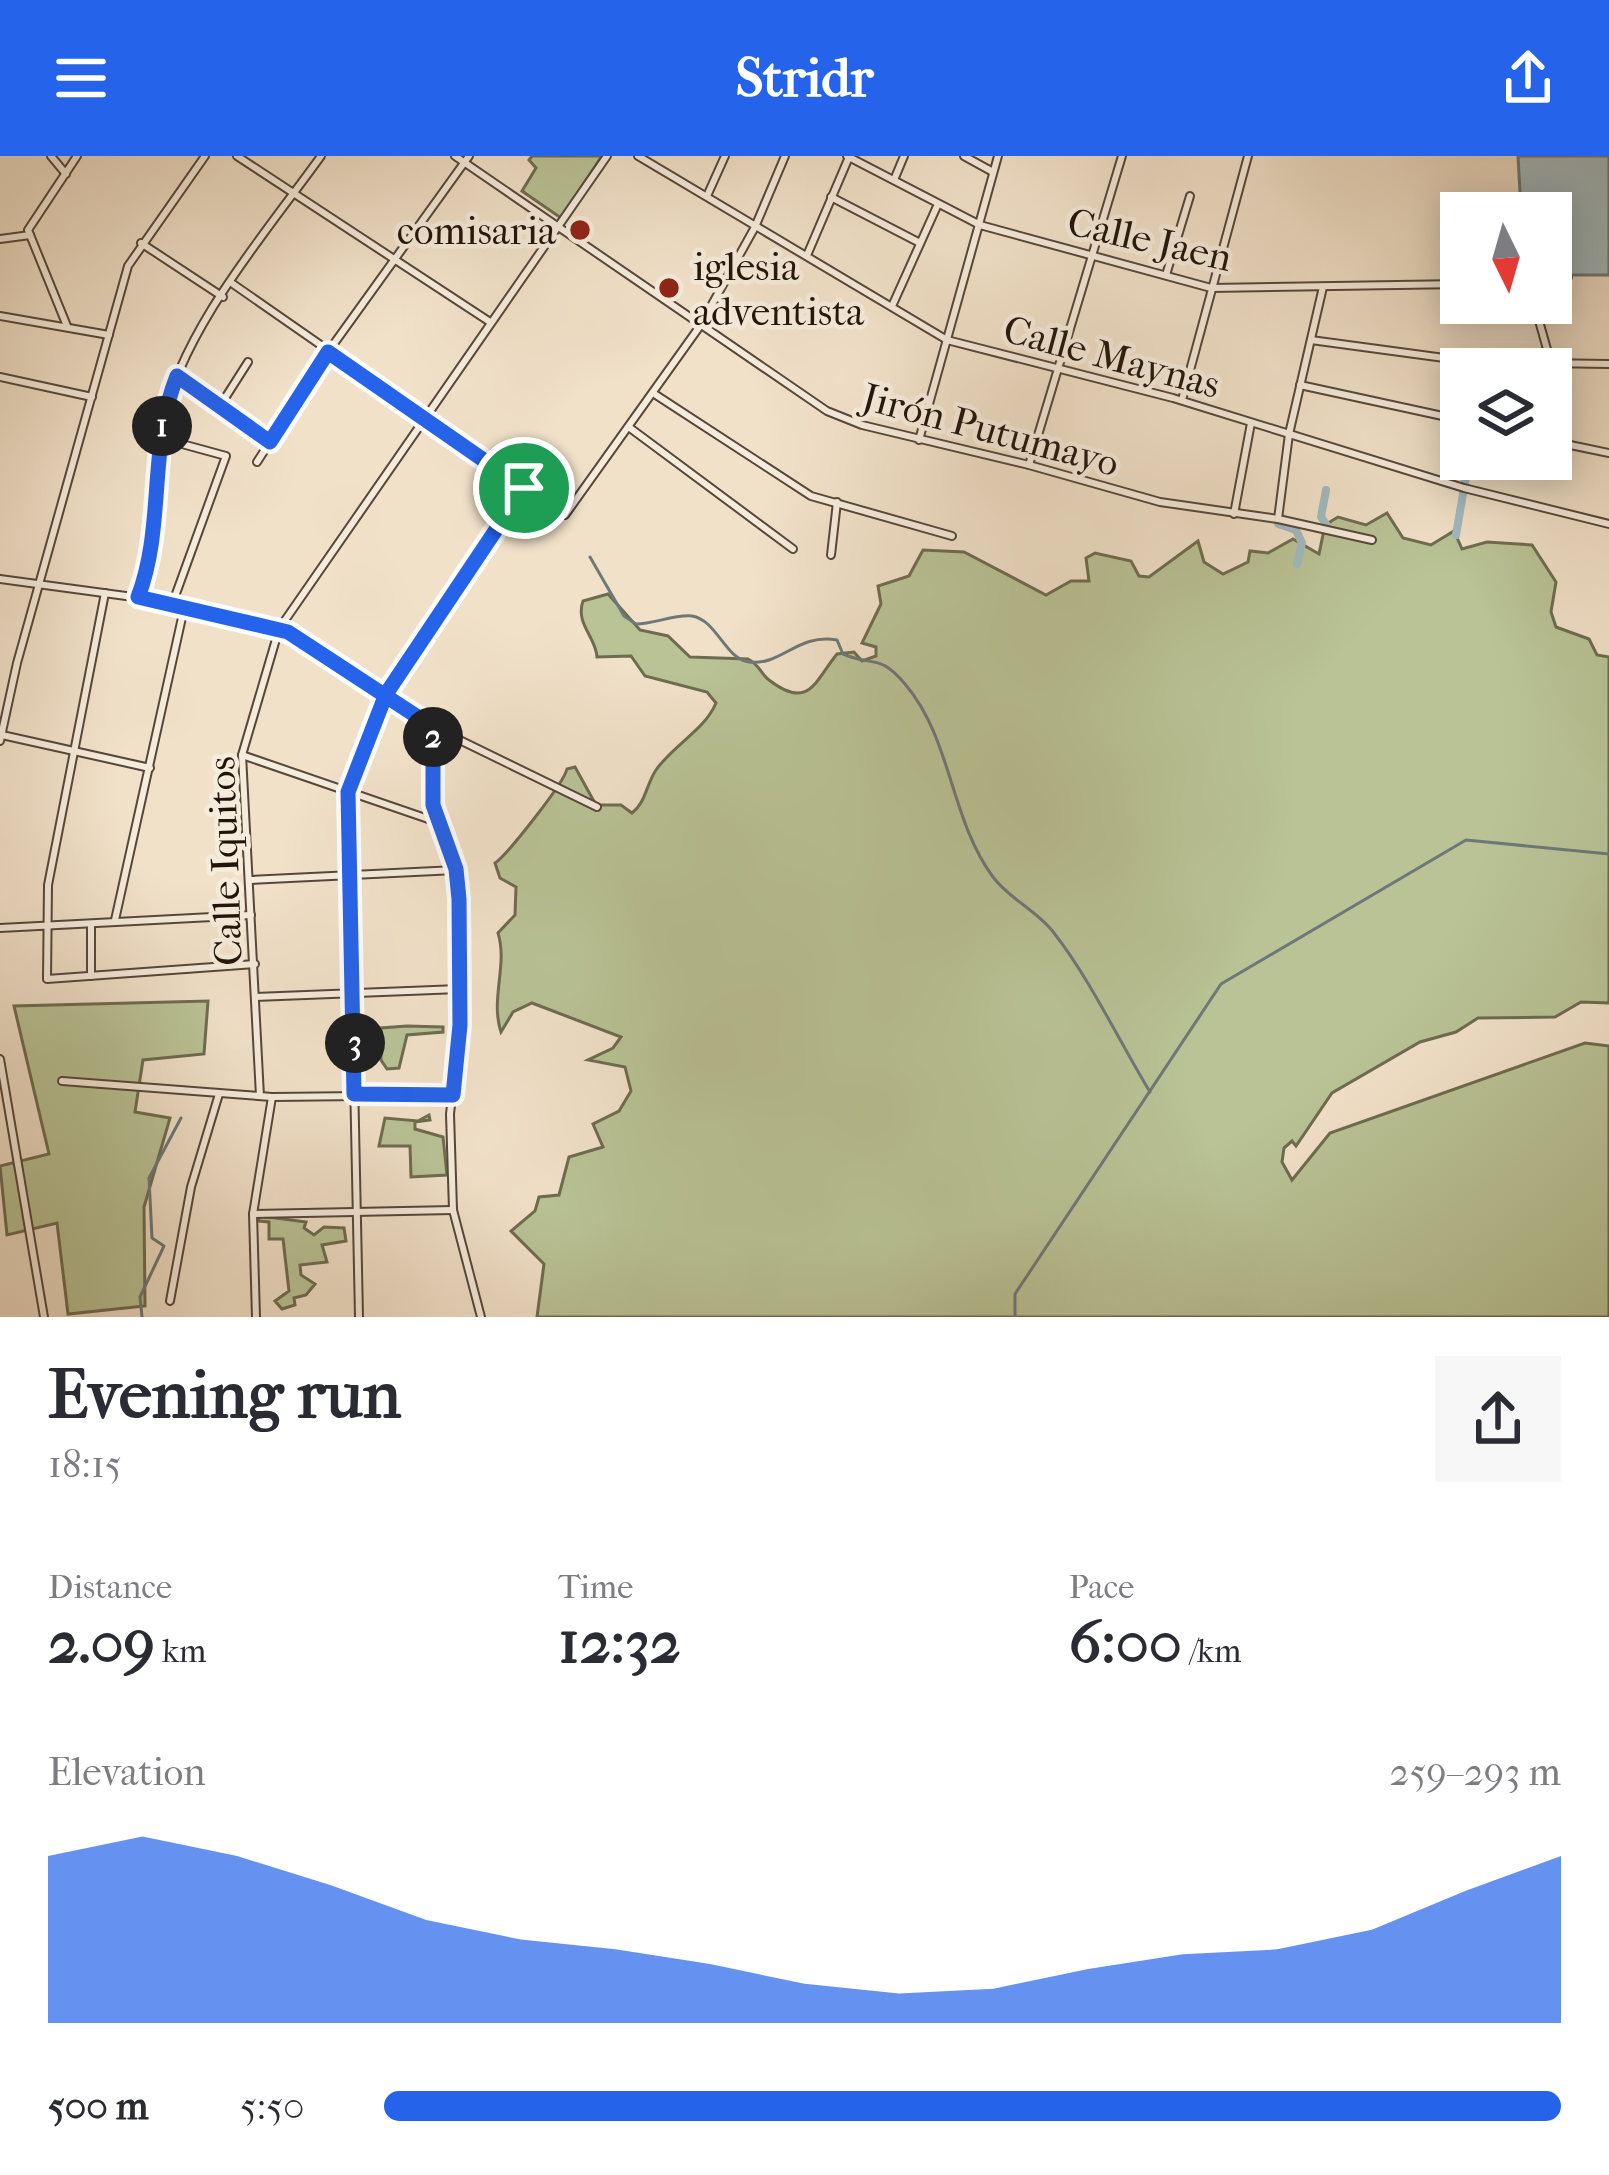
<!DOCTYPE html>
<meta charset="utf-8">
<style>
:root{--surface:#fff;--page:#f7f7f7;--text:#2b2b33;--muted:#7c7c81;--accent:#2563eb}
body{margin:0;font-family:"IM FELL French Canon",serif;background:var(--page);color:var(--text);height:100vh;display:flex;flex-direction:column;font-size:45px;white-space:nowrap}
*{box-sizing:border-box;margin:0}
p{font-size:39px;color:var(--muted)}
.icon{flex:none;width:66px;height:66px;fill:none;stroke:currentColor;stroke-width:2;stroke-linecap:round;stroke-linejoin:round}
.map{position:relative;height:1161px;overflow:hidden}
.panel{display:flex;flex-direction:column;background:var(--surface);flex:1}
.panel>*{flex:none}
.needle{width:78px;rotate:175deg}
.buttons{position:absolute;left:1440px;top:36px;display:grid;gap:24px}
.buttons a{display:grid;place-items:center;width:132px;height:132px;border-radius:0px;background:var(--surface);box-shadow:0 6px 30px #0003;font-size:60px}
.pin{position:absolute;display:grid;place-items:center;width:102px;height:102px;color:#fff;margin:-51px;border:6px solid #fff;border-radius:50%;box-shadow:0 3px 12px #0007}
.km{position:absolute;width:60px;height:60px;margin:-30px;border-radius:50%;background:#222;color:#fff;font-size:33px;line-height:60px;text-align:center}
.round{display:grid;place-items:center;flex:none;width:126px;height:126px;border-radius:0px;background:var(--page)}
.headline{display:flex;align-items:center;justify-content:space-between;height:204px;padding:0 48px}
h1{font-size:66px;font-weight:700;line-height:90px}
.figures{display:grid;grid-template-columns:repeat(3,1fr);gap:18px;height:204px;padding:12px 48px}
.figures div{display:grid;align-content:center}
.figures b{font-size:60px;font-weight:700}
.figures small{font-size:33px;font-weight:400}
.figures p{font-size:33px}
.chart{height:336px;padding:24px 48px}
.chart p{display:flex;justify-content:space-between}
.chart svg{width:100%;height:216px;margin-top:12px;fill:var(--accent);opacity:.7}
ul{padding:0 48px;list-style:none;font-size:39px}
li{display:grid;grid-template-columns:192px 144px 1fr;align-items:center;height:90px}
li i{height:30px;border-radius:15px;background:var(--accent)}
header{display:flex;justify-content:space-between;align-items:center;height:156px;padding:0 48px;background:var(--accent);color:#fff;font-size:54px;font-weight:700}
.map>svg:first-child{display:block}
</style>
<header><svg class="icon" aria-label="menu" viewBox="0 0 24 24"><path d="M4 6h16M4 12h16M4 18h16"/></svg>Stridr<svg class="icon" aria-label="share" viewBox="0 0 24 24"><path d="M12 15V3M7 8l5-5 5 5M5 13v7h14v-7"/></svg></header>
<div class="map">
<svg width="1609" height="1161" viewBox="0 0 1609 1161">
<rect width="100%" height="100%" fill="#f1e1c9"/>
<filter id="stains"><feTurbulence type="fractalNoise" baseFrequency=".00167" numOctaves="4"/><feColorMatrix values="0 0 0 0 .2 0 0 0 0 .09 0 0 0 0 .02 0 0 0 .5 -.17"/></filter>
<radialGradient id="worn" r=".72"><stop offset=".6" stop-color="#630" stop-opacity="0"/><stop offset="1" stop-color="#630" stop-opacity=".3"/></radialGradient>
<g fill="#b9c396" stroke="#6e6c50" stroke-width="3">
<polygon points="532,0 602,0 561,62 522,35 536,12 529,4"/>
<path d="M1387 357 1403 382 1431 389 1454 375 1462 393 1487 386 1532 389 1556 426 1551 456 1556 471 1589 483 1597 499 1609 501V847L1581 846 1555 861 1478 862 1456 876 1420 886 1332 937 1296 990 1292 985 1284 992 1282 1006 1292 1024 1330 977 1585 887 1609 890V1161H537L544 1108 511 1075 535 1055 539 1041 559 1039 569 1001 603 991 593 968 619 955 631 935 625 911 588 904 613 892 621 881 532 847 513 856 501 876C490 843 508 809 498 777L515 759 516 731 500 722 495 707C507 699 564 627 567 613L575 611 596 649H621L632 657C646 646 646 629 656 614 674 588 704 575 716 547L707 536 645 520 631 500 597 501C596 481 575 468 583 445L608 438 640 474 668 480 690 501 748 503C759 508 760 517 769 524 809 555 815 525 837 498L854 496 862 505 876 500V491L862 487 881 448 878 430 909 420 923 394 964 396 1046 439 1071 425H1089L1086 402 1095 397 1131 405 1139 420 1149 421 1198 385 1204 406 1223 418 1248 406 1250 395 1268 397 1293 383 1319 398 1325 369 1338 361 1366 369Z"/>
<polygon points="208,845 204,898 143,904 135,956 170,962 144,1051 145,1150 68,1158 57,1067 7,1079 0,1010 49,998 14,850"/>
<polygon points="407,870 443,871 443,876 407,879 399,912 387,913 381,904 381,872"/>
<polygon points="429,959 430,964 415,966 415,973 443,981 447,1019 411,1021 410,990 379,990 385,962 418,965"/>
<polygon points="261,1060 306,1066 304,1072 314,1079 324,1071 344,1072 346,1085 322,1089 327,1106 300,1109 301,1119 315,1128 306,1139 294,1142 295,1149 282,1153 275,1145 289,1135 283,1083 269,1083 269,1066 257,1065"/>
</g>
<polygon fill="#a1bac1" stroke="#6e7878" stroke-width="3" points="1518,0 1609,0 1609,119 1571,119 1559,109 1563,92 1551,83 1551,57 1500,57 1521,54"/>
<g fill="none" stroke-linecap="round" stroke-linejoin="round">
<g stroke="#6e7878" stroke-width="3">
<path d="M590 401 624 460 636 468C654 468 675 458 692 460 717 464 725 503 749 506 782 510 797 477 837 484L843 498C873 511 879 497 905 528 952 583 950 663 993 721 1009 743 1038 755 1054 777 1090 823 1119 885 1150 936"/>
<polyline points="142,1161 140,1141 164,1090 152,1082 149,1022 181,962"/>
<polyline points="1015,1161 1015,1138 1221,828 1466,684 1609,698"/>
</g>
<g stroke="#a1bac1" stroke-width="8">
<polyline points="1326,334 1321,361 1326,368"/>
<polyline points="1278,363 1278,368 1296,374 1302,387 1297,408"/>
<polyline points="1456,379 1469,303"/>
</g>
<g stroke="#56473a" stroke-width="10">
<g id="minor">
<polyline points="51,0 66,18"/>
<polyline points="237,0 490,166"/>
<polyline points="638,0 947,184 1173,242 1464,332 1609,368"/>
<polyline points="847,0 980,69 1211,132 1461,128"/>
<polyline points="964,0 993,16"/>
<polyline points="1122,0 1029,309 1160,346 1278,363 1372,384"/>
<polyline points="894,24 904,0"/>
<polyline points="707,40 725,0"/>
<polyline points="831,41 920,87"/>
<polyline points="0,83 30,79"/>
<polyline points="141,87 223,141"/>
<polyline points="808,97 849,1"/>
<polyline points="1166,119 1190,40"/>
<polyline points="1551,123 1568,121"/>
<polyline points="233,128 565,359 700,170 755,71 785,0"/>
<polyline points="1534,147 1552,211"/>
<polyline points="893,148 938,48"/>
<polyline points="0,160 109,179"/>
<polyline points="67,170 28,74 77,0"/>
<polyline points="1311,184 1474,206 1609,208"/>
<polyline points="0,221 92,241"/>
<polyline points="177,221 270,286"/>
<polyline points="1300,229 1461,264"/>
<polyline points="656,239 811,340 952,380"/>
<polyline points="1182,244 1248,0"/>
<polyline points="220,250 248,206"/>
<polyline points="630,272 793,393"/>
<polyline points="160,282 226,300 173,446"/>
<polyline points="919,284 998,0"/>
<polyline points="1551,285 1609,297"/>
<polyline points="257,306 328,196 469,0"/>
<polyline points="1234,358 1251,267"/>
<polyline points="1278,363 1289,278 1323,131"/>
<polyline points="831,399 837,346"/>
<polyline points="0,423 185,448 279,473 433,571 597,651"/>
<polyline points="105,437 48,729 47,823 255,808"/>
<path d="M138 440C160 385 150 325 162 268 182 173 265 78 321 0"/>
<polyline points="433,571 433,649 456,714 459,743 460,869 450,958 453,1054 481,1161"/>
<polyline points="2,579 150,612"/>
<polyline points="0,585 17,507 128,110 205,0"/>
<polyline points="242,599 437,666"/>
<polyline points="250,724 456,714"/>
<polyline points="115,764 185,448"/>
<polyline points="91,771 91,820"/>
<polyline points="0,772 251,759"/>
<polyline points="255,841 459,833"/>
<polyline points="0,903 44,1161"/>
<polyline points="62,925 272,941 453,939"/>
<polyline points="260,940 242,599 279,473 607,0"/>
<polyline points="253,1058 453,1054"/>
<polyline points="170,1145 191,1031 219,938"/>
<polyline points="256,1161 253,1058 272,941"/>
<polyline points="359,1161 348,636 386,538 524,332"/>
</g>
</g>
<g stroke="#56473a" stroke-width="10">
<polyline id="tertiary" points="455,0 827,255 862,269 1029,309"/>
</g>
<use href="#minor" stroke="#f6ecdc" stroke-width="6"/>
<use href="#tertiary" stroke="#f6ecdc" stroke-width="6"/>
</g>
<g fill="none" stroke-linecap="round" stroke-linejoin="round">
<g stroke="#fff" stroke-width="24">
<path id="route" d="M524 332 328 196 270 286 177 220C148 291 165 371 138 441L288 476 433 571V649L456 713 459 743 460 869 453 939 354 938 348 636 386 538 524 332"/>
</g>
<use href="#route" stroke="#2563eb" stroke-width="15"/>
</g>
<g fill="#8f2418" stroke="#f6ecdc" stroke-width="4.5">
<circle cx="580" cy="74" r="12"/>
<circle cx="669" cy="132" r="12"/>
</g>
<g text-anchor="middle" stroke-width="9" stroke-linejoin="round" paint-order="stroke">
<g font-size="39" fill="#22140a" stroke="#f6ecdc" text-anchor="end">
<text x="556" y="88">comisaria</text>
<text x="693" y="124" text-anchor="start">iglesia<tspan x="693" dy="45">adventista</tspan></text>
</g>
<g font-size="39" fill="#22140a" stroke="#f6ecdc">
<text transform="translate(1150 83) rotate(13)" y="14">Calle Jaen</text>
<text transform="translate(1112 200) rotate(15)" y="14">Calle Maynas</text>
<text transform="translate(991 273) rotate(15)" y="14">Jirón Putumayo</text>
<text transform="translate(224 705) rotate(-92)" y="14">Calle Iquitos</text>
</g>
</g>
<rect width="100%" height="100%" filter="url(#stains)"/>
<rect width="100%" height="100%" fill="url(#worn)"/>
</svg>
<div class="buttons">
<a><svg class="needle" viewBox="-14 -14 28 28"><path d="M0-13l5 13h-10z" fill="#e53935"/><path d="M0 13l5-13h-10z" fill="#7c7c81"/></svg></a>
<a><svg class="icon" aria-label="layers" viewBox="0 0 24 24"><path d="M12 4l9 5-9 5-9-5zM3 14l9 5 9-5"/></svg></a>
</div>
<div class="pin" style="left:524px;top:332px;background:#1e9e55"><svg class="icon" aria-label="arrive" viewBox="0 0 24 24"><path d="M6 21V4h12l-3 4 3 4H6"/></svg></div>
<b class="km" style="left:162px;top:270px">1</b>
<b class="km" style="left:433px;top:581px">2</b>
<b class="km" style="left:355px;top:887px">3</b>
</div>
<section class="panel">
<div class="headline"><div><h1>Evening run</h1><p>18:15</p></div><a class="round"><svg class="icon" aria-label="share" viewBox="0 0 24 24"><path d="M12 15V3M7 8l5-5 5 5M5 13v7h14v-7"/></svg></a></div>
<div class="figures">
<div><p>Distance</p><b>2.09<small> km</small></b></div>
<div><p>Time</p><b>12:32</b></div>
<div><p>Pace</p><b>6:00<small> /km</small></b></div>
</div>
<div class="chart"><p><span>Elevation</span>259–293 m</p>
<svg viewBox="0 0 160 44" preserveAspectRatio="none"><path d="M0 44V10L10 6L20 10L30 16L40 23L50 27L60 29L70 32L80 36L90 38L100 37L110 33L120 30L130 29L140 25L150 17L160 10V44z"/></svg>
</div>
<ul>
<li><b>500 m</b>5:50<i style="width:100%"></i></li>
</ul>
</section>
